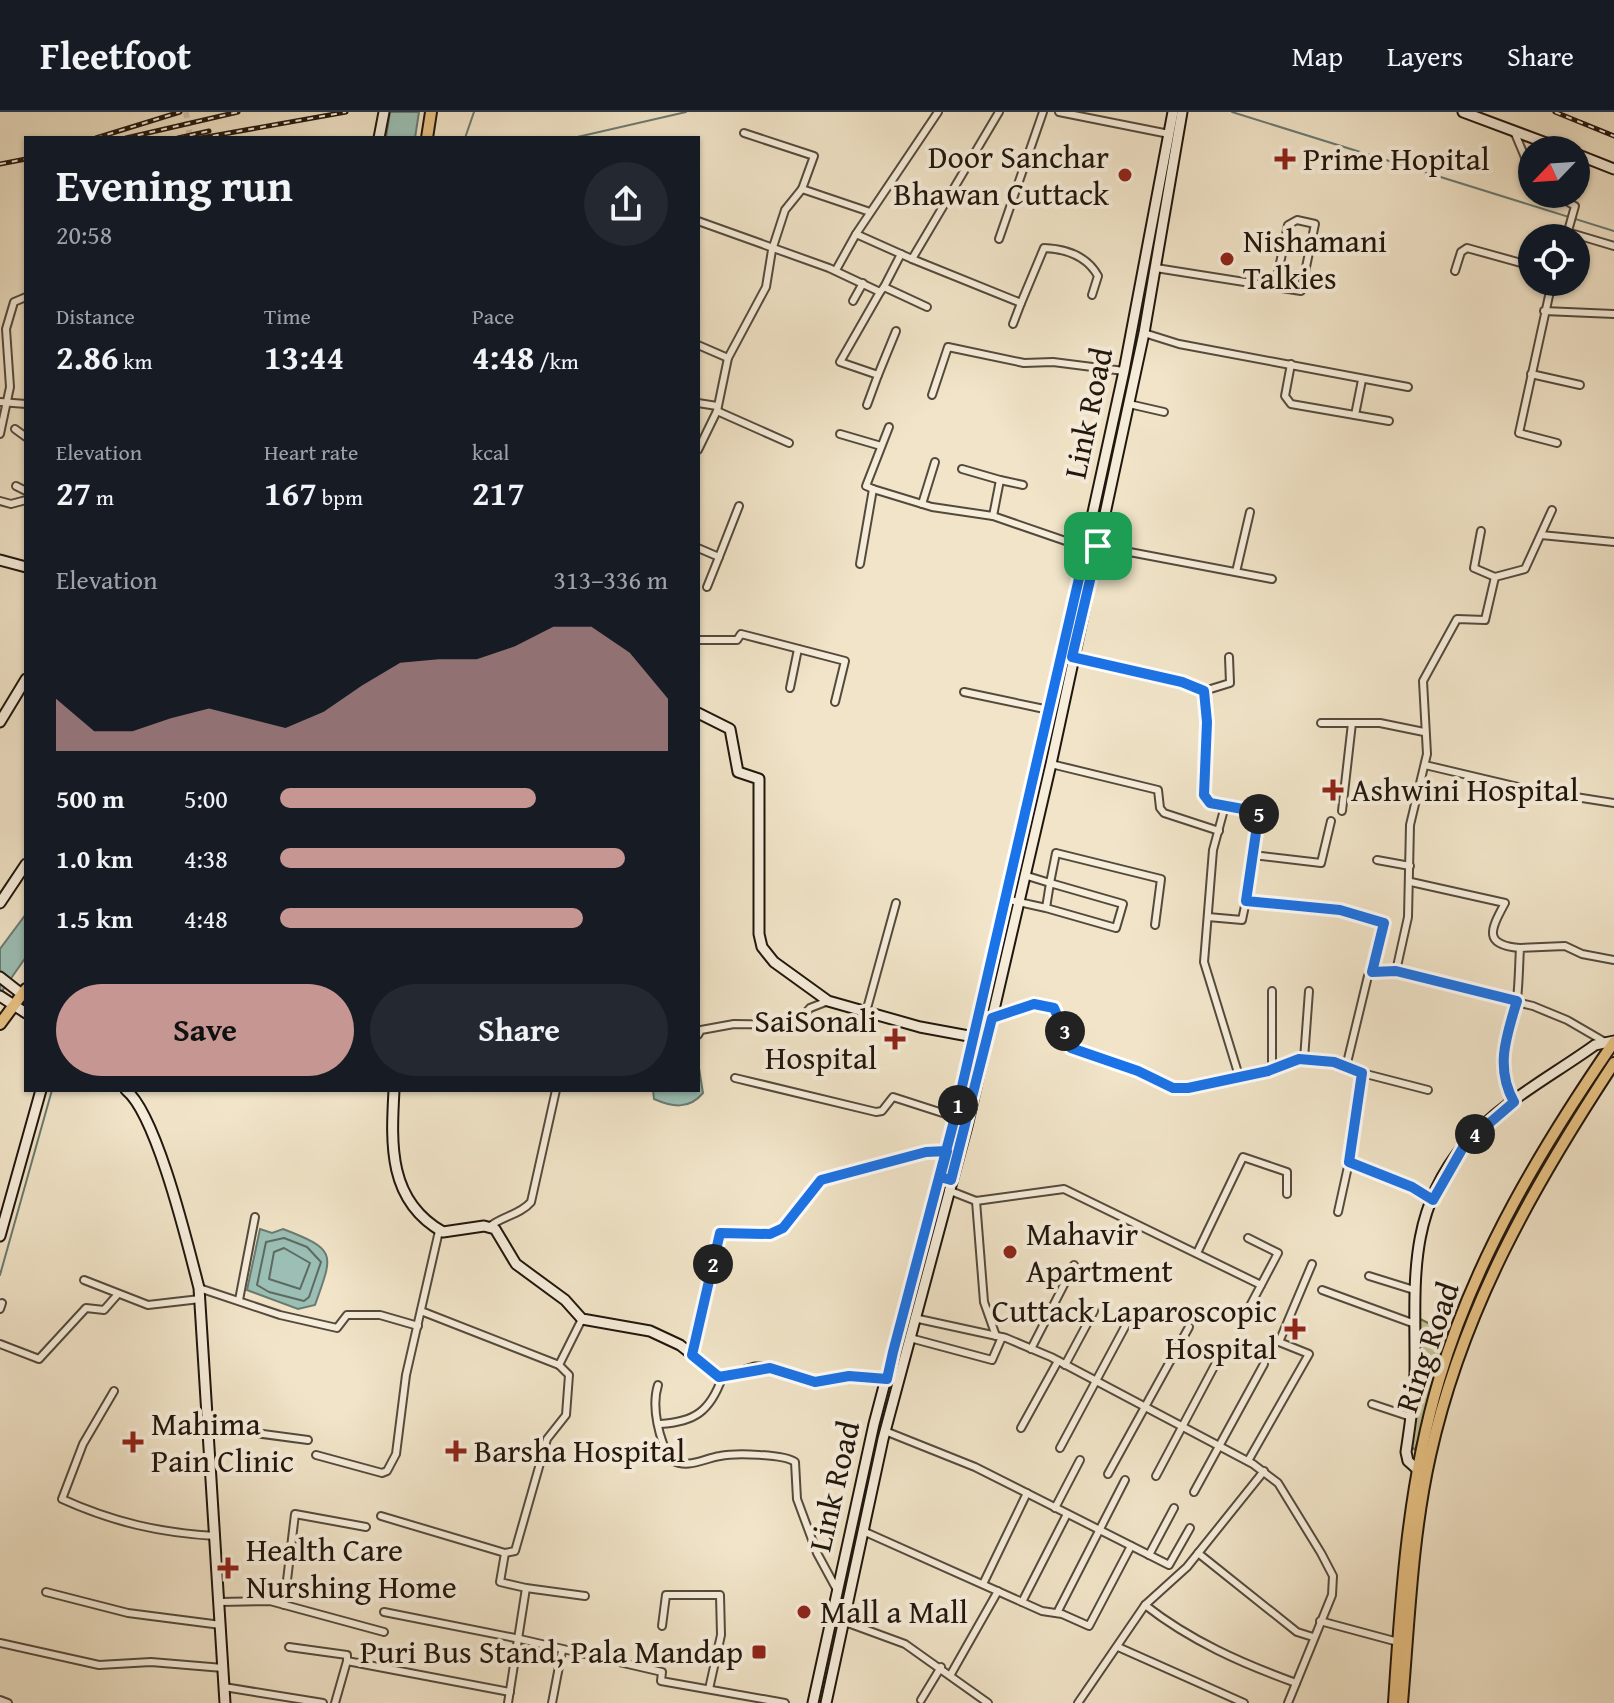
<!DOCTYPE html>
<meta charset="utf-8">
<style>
:root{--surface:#171b24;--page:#242831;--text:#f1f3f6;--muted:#9ea1a6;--line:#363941;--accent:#c59692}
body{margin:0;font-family:"Gentium Book Plus",serif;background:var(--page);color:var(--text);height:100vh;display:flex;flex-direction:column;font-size:30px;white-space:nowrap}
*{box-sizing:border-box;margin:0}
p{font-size:26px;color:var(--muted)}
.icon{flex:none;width:44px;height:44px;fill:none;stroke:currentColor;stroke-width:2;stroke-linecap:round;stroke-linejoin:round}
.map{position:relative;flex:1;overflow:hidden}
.details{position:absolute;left:24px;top:24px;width:676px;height:956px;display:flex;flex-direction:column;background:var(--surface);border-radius:0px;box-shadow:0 2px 6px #0004}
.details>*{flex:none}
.needle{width:52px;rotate:245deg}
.buttons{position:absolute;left:1518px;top:24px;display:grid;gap:16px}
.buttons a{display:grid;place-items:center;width:72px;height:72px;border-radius:50%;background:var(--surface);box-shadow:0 2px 6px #0004;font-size:40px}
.pin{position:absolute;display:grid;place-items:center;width:68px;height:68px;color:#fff;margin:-34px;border-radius:16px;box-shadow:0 4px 12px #0006}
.km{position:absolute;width:40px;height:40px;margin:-20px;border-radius:50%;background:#222;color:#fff;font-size:22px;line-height:40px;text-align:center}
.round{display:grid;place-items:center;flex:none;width:84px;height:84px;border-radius:42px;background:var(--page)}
.headline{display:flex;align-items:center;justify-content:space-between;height:136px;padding:0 32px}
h1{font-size:44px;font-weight:800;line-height:60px}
.stats{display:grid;grid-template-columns:repeat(3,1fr);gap:12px;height:136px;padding:8px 32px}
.stats div{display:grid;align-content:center}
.stats b{font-size:34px;font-weight:800}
.stats small{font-size:22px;font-weight:400}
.stats p{font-size:22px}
.chart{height:224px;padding:16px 32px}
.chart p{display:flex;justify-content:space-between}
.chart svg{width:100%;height:144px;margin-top:8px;fill:var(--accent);opacity:.7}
.action{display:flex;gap:16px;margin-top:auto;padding:16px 32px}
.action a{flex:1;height:92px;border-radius:48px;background:var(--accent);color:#111;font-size:32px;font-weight:800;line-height:92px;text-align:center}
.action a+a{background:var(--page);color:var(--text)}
ul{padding:0 32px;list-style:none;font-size:26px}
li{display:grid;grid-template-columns:128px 96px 1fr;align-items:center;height:60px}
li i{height:20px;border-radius:10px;background:var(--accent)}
header{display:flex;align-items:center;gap:48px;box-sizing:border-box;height:112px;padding:0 40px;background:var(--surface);border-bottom:2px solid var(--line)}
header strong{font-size:38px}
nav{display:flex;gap:44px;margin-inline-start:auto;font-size:28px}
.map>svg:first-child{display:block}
</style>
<header>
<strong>Fleetfoot</strong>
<nav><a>Map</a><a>Layers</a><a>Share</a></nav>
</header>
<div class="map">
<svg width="1614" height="1591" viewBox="0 0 1614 1591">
<rect width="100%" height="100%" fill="#f1e4c8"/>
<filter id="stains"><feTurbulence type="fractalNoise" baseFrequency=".0025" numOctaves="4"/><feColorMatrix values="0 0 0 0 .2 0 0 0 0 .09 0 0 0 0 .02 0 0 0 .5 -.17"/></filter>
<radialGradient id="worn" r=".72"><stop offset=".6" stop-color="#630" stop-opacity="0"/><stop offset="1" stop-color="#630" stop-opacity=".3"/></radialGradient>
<polygon fill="#c0c292" stroke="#706c50" stroke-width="2" points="1420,1207 1451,1222 1415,1338 1411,1334 1420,1257"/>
<g fill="#9bbfb5" stroke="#6a7b72" stroke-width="2">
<polygon points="390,0 419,0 415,26 386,26"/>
<polygon points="26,802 26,845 0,882 0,837"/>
<path d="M698 950 703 981C689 998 672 995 654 987L653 978H698Z"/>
<path d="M260 1117 272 1121 283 1117C338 1138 333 1142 315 1193L298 1197 247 1178Z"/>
</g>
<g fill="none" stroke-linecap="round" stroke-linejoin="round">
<g stroke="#5e6a61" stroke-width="2">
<polygon points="284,1126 307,1135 321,1150 309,1185 304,1189 269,1180 257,1173 266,1130"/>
<polygon points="284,1136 310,1151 300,1177 269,1167 274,1140"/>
</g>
<g stroke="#6a7b72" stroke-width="2">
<polyline points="1232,0 1614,119"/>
<polyline points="465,26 474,0"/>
<polyline points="573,26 686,0"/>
<polyline points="0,1163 52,978"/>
</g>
<polyline stroke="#d2c5ac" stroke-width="6" stroke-dasharray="6 3" stroke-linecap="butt" points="186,0 190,26"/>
<g stroke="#544a3c" stroke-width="10">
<g id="street">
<polyline points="938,0 856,122 912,147 999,0"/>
<polyline points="1059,0 1169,22"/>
<polyline points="1514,19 1532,62"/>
<polyline points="744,21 814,44 802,77 870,100"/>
<polyline points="1554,82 1575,94 1566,126"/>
<polyline points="698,109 829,156 880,180 840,250 878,263 867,293"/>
<polyline points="1567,120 1614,134"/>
<polyline points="999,127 1043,0"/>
<polyline points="912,147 1021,191 1013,212"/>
<polyline points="1156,156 1301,179 1315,112 1297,108 1288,113 1275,175"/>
<polyline points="836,158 856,122"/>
<polyline points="1455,159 1461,140 1467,136 1532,154"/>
<polyline points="1552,170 1519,321 1557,331"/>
<polyline points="884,175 901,142"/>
<polyline points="880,180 884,175 927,195"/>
<polyline points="853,189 863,171"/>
<path d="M1021 191 1044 136C1067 137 1087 144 1098 164L1092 183"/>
<polyline points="1544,199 1614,202"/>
<polyline points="1144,221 1179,232 1408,275"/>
<polyline points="698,233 728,246"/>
<polyline points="1291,252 1285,284 1291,292 1389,309"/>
<polyline points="1531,262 1580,273"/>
<polyline points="878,263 896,219"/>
<polyline points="932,283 948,235 1024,251 1053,250 1124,259"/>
<polyline points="0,290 26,292"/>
<polyline points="698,291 717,294"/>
<polyline points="1129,292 1164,300"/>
<polyline points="717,299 789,331"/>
<polyline points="1355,303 1362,268"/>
<polyline points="15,317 26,325"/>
<polyline points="0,322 10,275 6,217 14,190 26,185"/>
<polyline points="840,322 881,334"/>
<polyline points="698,338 717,299 728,246 766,175 772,138 785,98 802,77"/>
<polyline points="962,357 1000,368 993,404"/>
<polyline points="1000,368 1023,373"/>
<polyline points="16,374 26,379"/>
<polyline points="873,377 866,374 889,315"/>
<polyline points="0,389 11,392 26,388"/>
<polyline points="922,392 935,350"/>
<polyline points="1481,419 1474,456 1495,465"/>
<polyline points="1541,423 1614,430"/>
<polyline points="698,436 719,445 707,475"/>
<polyline points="719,445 739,394"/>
<polyline points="860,452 873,377 932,395 993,404 1086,436 1098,434 1272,467"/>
<polyline points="1236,460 1250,400"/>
<polyline points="698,528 737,528 741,522 845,549 835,590"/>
<polyline points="1072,545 1182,570 1204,579 1230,571 1229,545"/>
<polyline points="790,576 798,537"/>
<polyline points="1204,579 1207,610 1204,683 1210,691 1225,694 1213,738 1204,850 1239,964"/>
<polyline points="964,580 1049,598"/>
<polyline points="1321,611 1380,611 1424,620"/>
<polyline points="1051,652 1158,678 1160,696 1164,701 1219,719"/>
<polyline points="1425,653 1531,678 1614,691"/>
<polyline points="1225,694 1259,700 1246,789 1340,798 1384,811 1372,860"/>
<polyline points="1342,699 1352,611"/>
<polyline points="1253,743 1321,751 1331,709"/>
<polyline points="1377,748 1410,754"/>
<polyline points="1024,763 1050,771 1056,741 1161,767 1155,813"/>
<path d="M1411 770 1505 791C1491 817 1482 833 1520 836"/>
<polyline points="1005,787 1046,796 1050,771 1123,792 1116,816 1046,796"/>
<polyline points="1208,805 1242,808 1246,789"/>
<polyline points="1396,859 1408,805 1410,713 1427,642 1423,569 1457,507 1485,508 1495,465 1525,457 1552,398"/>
<polyline points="866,900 896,791"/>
<path d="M992 906 1034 892 1054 896 1071 936C1091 948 1119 949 1140 960 1155 967 1167 977 1185 976 1241 974 1290 934 1346 955L1368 864 1382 857 1533 894 1567 908 1605 930"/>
<polyline points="698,923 701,918 734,912 795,913 810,896 828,889"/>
<polyline points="1304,947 1309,879"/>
<polyline points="1272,957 1272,879"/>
<polyline points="735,966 876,1000 882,999 893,985 955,1005"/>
<polyline points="1428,978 1362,961 1349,1050 1412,1075 1433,1088"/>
<path d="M1514 990C1492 950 1511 928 1517 887 1519 870 1519 853 1520 836L1565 834 1582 842 1614 848"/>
<polyline points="948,1078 976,1089 1064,1077 1261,1173"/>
<polyline points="976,1089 984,1190 996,1224"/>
<polyline points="1338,1100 1349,1050"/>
<path d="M489 1115C502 1104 520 1103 531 1090L556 978"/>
<polyline points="1197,1141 1243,1045 1287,1060 1287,1082"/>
<polyline points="1369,1164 1414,1178"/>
<polyline points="84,1168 148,1193 200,1187"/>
<polyline points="199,1176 280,1203 337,1216 347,1203 380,1203 418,1214"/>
<polyline points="1322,1178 1415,1212"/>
<polyline points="239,1188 255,1105"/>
<polyline points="0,1197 2,1191"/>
<polyline points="421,1199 559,1253 582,1207"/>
<polyline points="914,1206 1006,1226 1051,1245 1253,1352 1278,1371 1321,1441 1333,1464 1332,1483 1288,1591"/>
<polyline points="1241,1211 1278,1141 1248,1126"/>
<polyline points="910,1226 992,1248 1002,1225"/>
<polyline points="0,1232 39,1247 86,1196 104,1198 118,1182"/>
<polyline points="1031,1237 1074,1153"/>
<polyline points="692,1243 720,1121 770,1122 783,1116 821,1068 926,1040 947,1039"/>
<polyline points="1065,1253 1094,1199"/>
<path d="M658 1273C651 1295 659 1328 671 1348 689 1357 702 1347 720 1344 735 1341 784 1342 795 1350L797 1387 817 1441 836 1476"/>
<path d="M114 1279 83 1332 62 1387C113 1410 160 1421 216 1424"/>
<polyline points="1372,1292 1411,1305"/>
<path d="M660 1312C695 1310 710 1299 722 1266"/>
<polyline points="210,1315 308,1328"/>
<polyline points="1021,1316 1058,1249"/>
<polyline points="885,1319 975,1355 1169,1453 1190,1416"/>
<polyline points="1060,1336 1127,1211"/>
<polyline points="316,1343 382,1361 387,1359 396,1342 406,1263 439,1119"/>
<polyline points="1248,1349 1309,1242 1279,1230 1312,1152"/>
<polyline points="1108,1362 1189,1215"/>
<polyline points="1156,1364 1225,1234"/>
<polyline points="1194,1380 1264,1252"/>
<polyline points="1055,1396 1080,1348"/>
<polyline points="381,1404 505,1441 500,1470 526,1476 508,1591"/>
<polyline points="863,1419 1042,1499 1062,1502 1089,1514 1131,1434"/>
<polyline points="505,1441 515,1439 547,1327 566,1303 569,1263 559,1253"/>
<polyline points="1198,1441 1297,1520 1313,1525"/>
<polyline points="1149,1443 1174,1396"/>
<polyline points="983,1472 1027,1381"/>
<polyline points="526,1476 585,1484"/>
<polyline points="46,1480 128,1501 221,1513"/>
<polyline points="220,1490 270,1489 384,1520"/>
<polyline points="1022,1490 1067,1402"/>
<polyline points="284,1493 295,1402 366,1415"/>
<path d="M1145 1493C1191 1529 1241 1551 1296 1571"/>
<polyline points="384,1500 520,1527 662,1560 661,1569 785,1591"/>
<polyline points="1057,1501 1125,1368"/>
<polyline points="1320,1509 1398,1530"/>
<polyline points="845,1510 905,1532 988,1591"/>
<polyline points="662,1514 666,1483 720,1483 721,1523 709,1577"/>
<polyline points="0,1531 99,1553 151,1550 223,1556"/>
<polyline points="289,1535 347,1543 347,1549 510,1580"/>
<polyline points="1118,1535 1244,1591"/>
<polyline points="951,1562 998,1479"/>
<polyline points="224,1575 323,1591"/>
<polyline points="0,1588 8,1591"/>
<polyline points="921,1588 941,1555"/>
<polyline points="335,1591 347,1549"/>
<polyline points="552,1591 562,1539"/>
<polyline points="1078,1591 1145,1493 1187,1455 1264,1359"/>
</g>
</g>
<g stroke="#20160d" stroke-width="13">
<g id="secondary">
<polyline points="1463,0 1565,38"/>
<polyline points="379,26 384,0"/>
<polyline points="1576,42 1614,57"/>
<polyline points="0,448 26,455"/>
<polyline points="698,601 730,617 738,660 759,667 759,822 762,835 774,850 828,889 920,915 974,925"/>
<polyline points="0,610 26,567"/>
<polyline points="0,791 26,752"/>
<polyline points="0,865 23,883"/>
<polyline points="0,884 26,901"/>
<path d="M126 978C157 1003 188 1134 199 1176L225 1591"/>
<path d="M394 978C391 1033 388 1089 443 1120L484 1114 495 1117 516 1152 565 1188 582 1207 650 1219 680 1233 722 1266 755 1256H770L815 1270 849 1264 887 1267"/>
<polyline points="0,1124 41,978"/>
<path d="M1418 1358 1408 1349 1406 1340C1410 1314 1414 1287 1415 1261 1416 1176 1405 1104 1464 1033 1498 992 1552 964 1595 933L1614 929"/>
<polyline points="813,1591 874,1312 955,1005 1037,656 1124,259 1173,0"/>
<polyline points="826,1591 883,1327 967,1014 1051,652 1144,221 1182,0"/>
</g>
</g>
<g stroke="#20160d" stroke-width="14">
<g id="primary">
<polyline points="427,26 431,0"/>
<polyline points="0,912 26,877"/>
<path d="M1394 1591C1401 1483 1408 1372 1439 1268 1475 1146 1543 1033 1614 930"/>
<path d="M1402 1591C1409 1509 1412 1424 1430 1344 1462 1199 1533 1074 1614 951"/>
</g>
</g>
<use href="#street" stroke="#f6eddb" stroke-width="6"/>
<use href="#secondary" stroke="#f6eddb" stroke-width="9"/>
<use href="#primary" stroke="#e8c284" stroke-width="10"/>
<g stroke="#20160d" stroke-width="5">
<g id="rail">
<polyline points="1555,0 1614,24"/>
<polyline points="96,26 180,0"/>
<polyline points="126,26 238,0"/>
<polyline points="178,26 209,19"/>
<polyline points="201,26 346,0"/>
<polyline points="0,52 26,47"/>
</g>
</g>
<use href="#rail" stroke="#f6eddb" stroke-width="2" stroke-dasharray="6" stroke-linecap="butt"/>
</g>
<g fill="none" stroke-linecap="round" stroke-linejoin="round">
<g stroke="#fff" stroke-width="16">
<path id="route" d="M1098 434 1086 436 955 1005 893 1240 887 1267 849 1264 815 1270 770 1256 719 1265 692 1243 720 1121 770 1122 783 1116 821 1068 926 1040 947 1039 940 1065 951 1068 992 906 1034 892 1054 896 1071 936 1138 959 1173 976H1188L1268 959 1299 947 1334 950 1362 961 1349 1050 1412 1075 1433 1088 1465 1032 1514 990C1495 956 1506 925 1517 889L1396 859 1372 860 1384 811 1340 798 1246 789 1259 700 1210 691 1204 683 1207 610 1204 579 1182 570 1072 545 1098 434"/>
</g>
<use href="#route" stroke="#1a73e8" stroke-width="10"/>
</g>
<g fill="#8f2418" stroke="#f6eddb" stroke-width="3">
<path d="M1281 35h8v8h8v8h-8v8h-8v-8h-8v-8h8z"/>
<circle cx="1125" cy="63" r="8"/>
<circle cx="1227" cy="147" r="8"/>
<path d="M1329 666h8v8h8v8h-8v8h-8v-8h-8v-8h8z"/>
<path d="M891 915h8v8h8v8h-8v8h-8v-8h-8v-8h8z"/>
<circle cx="1010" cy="1140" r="8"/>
<path d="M1291 1205h8v8h8v8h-8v8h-8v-8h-8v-8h8z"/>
<path d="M129 1318h8v8h8v8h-8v8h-8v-8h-8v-8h8z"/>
<path d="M452 1327h8v8h8v8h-8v8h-8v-8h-8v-8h8z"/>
<path d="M224 1444h8v8h8v8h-8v8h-8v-8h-8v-8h8z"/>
<circle cx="804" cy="1500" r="8"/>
<rect x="751" y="1532" width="16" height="16" rx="4"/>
</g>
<g text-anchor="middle" stroke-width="8" stroke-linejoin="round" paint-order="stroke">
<g font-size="32" fill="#20160d" stroke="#f6eddb" text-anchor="start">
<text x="1109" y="56" text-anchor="end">Door Sanchar<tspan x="1109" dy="37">Bhawan Cuttack</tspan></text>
<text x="1303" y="58">Prime Hopital</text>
<text x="1243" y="140">Nishamani<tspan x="1243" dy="37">Talkies</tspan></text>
<text x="1351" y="689">Ashwini Hospital</text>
<text x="877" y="920" text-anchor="end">SaiSonali<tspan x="877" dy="37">Hospital</tspan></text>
<text x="1026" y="1133">Mahavir<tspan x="1026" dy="37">Apartment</tspan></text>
<text x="1277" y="1210" text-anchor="end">Cuttack Laparoscopic<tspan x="1277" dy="37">Hospital</tspan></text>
<text x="151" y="1323">Mahima<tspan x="151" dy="37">Pain Clinic</tspan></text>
<text x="474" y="1350">Barsha Hospital</text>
<text x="246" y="1449">Health Care<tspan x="246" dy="37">Nurshing Home</tspan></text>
<text x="820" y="1511">Mall a Mall</text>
<text x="743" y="1551" text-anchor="end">Puri Bus Stand, Pala Mandap</text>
</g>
<g font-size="32" fill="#20160d" stroke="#f6eddb">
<text transform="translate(1088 301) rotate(-78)" y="11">Link Road</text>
<text transform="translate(1427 1235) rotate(-71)" y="11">Ring Road</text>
<text transform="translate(834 1374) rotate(-77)" y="11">Link Road</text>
</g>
</g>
<rect width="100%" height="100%" filter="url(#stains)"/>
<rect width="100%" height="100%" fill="url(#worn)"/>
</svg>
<div class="buttons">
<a><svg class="needle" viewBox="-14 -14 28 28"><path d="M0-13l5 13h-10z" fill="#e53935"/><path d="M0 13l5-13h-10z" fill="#9ea1a6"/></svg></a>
<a><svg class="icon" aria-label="locate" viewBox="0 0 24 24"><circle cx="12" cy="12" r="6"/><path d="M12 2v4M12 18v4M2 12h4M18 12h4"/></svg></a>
</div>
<div class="pin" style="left:1098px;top:434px;background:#1e9e55"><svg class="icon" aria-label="arrive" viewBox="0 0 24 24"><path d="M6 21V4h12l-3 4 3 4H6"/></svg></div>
<b class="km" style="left:958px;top:993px">1</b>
<b class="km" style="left:713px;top:1152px">2</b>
<b class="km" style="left:1065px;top:919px">3</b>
<b class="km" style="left:1475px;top:1022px">4</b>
<b class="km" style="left:1259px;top:702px">5</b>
<section class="details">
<div class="headline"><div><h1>Evening run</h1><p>20:58</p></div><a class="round"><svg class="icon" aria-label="share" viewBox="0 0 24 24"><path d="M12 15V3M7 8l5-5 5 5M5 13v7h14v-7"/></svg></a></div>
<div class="stats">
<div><p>Distance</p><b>2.86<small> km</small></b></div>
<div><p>Time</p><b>13:44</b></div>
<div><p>Pace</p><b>4:48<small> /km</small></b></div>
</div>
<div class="stats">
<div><p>Elevation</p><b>27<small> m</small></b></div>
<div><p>Heart rate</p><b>167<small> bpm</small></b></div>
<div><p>kcal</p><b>217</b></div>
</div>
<div class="chart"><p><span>Elevation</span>313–336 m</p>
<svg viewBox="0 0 160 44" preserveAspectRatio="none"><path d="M0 44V28L10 38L20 38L30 34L40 31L50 34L60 37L70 32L80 24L90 17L100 16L110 16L120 12L130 6L140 6L150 14L160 28V44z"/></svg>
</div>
<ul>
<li><b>500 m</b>5:00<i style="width:66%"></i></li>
<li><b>1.0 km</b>4:38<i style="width:89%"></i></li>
<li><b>1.5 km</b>4:48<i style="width:78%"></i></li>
</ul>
<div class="action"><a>Save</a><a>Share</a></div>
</section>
</div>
